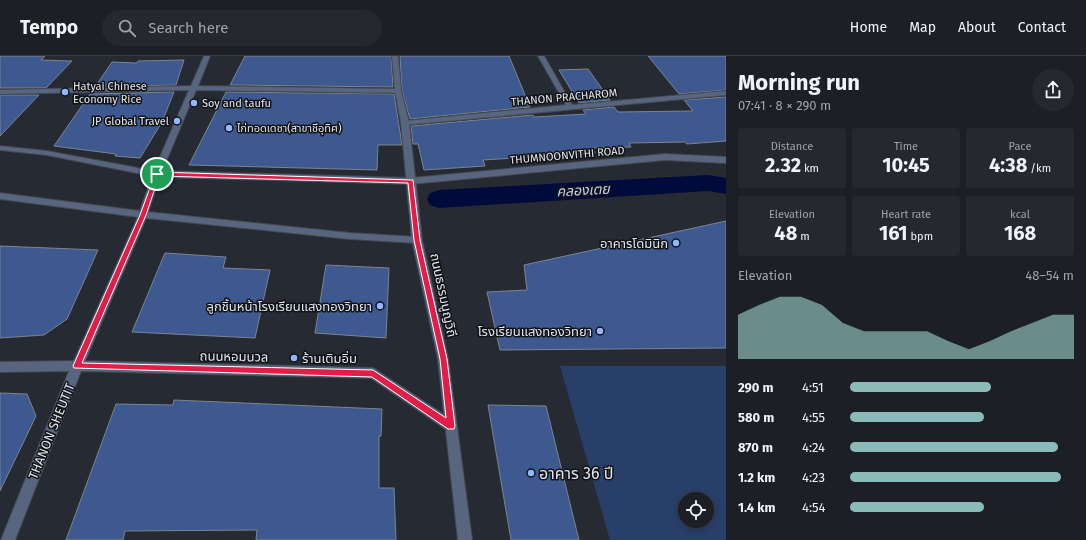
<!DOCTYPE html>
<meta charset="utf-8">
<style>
:root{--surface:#1c2026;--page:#25282e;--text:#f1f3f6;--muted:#a0a3a7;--line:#3a3e43;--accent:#8bbbb9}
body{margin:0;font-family:"Fira Sans","Noto Sans Thai",sans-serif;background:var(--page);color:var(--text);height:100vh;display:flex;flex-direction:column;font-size:15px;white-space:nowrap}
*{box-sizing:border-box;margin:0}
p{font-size:13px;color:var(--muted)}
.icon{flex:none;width:22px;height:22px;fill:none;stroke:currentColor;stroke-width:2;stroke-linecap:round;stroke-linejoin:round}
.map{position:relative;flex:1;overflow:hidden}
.panel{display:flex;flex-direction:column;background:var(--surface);width:360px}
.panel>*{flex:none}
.tools{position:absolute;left:678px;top:436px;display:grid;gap:8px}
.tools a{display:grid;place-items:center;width:36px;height:36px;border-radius:50%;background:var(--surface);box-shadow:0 2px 10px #0003,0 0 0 1px var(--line);font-size:20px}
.pin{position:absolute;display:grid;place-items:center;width:34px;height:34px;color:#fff;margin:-17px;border:2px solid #fff;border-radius:50%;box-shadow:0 1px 4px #0007}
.round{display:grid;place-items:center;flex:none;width:42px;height:42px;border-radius:21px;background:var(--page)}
.overview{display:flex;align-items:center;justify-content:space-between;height:68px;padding:0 12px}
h1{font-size:22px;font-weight:700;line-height:30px}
.stats{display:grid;grid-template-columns:repeat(3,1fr);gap:6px;height:68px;padding:4px 12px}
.stats div{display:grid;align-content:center;border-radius:4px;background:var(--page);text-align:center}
.stats b{font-size:20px;font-weight:700}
.stats small{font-size:11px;font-weight:400}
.stats p{font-size:11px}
.chart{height:112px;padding:8px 12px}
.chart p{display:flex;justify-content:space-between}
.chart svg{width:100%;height:72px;margin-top:4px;fill:var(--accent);opacity:.7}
ul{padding:0 12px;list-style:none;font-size:13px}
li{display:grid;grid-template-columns:64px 48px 1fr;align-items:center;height:30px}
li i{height:10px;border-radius:5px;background:var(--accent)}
header{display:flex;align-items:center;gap:24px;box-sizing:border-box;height:56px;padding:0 20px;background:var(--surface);border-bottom:1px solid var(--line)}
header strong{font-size:19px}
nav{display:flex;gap:22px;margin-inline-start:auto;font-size:14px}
.search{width:280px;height:36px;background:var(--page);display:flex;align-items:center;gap:10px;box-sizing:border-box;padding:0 14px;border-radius:22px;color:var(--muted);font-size:15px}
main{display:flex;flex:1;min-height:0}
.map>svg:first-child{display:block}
</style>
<header>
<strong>Tempo</strong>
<div class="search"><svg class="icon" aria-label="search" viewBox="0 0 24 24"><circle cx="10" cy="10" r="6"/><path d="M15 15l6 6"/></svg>Search here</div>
<nav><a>Home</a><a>Map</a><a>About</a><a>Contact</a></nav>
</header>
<main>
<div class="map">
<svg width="726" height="484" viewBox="0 0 726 484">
<rect width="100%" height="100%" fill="#252a33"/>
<path fill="#283f6a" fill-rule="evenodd" d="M560 310H726V484H610ZM685 443H707V465H685Z"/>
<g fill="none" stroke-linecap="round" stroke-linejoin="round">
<polygon fill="#000b3b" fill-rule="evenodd" points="708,119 726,122 726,138 708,135 439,152 430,149 427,143 430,137 439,134"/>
</g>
<g fill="#3d598f" stroke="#7e848f">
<polygon points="0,0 45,0 41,4 72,5 46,32 0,32"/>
<polygon points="245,0 391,0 393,31 230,29"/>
<polygon points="400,0 509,0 530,51 410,63 402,35"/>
<polygon points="648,0 726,0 726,34 679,38"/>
<polygon points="184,4 176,29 95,31 112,6 137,7 138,5"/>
<polygon points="588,13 610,44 579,47 559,14"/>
<polygon points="174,36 162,66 140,102 115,100 116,98 54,90 90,38"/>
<polygon points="226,36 394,38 402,89 378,89 377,114 189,109"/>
<polygon points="0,39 39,39 0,80"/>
<polygon points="726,41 726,85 687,88 685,86 629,87 631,91 592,92 595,97 483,104 485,110 424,114 418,88 413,88 411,70 533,59 534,61 586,58 583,54 614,51 618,56 693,55 684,44"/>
<polygon points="726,165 726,292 500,294 487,236 527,234 524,209"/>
<polygon points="0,190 98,194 67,263 44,279 0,282"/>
<polygon points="165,197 226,201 223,212 270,214 255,282 132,276"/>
<polygon points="326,209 389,212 386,282 315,277"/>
<polygon points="0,337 27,338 36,360 0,435"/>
<polygon points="174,344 382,353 381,380 379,380 379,432 394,432 396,484 256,484 257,474 125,475 123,484 66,484 116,348 173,349"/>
<polygon points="488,349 546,350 579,484 511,484"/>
</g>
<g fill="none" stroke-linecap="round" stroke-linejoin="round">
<g stroke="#434851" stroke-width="2">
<g id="minor">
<polygon points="204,0 210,0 198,30 398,33 401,35 398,37 196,34 162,115 411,122 665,98 726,101 726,107 665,104 411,128 160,121 148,156 350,177 417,181 422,184 417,187 350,183 146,162 85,305 373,312 455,366 457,370 455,374 451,376 447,374 371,322 81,315 15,484 1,484 69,315 0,316 0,306 74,305 138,161 0,143 0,137 140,155 152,120 47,99 0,94 0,90 47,95 154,115 189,34 0,38 0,34 191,30"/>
<polygon points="538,0 544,0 572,49 726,35 726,39 405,69 401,67 405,65 566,49"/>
</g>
</g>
<g stroke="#434851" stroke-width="2">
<polygon id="tertiary" points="392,0 398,0 401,35 409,67 422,184 448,303 472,484 458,484 438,303 412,184 401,67 395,35"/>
</g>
<use href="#minor" fill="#58657e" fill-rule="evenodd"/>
<use href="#tertiary" fill="#58657e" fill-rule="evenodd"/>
</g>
<path fill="#e11d48" stroke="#fff" fill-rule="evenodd" d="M157 116 413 124 420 184 447 303 455 370 454 373H448L372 321 74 312 73 310 140 159 155 118ZM159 120 408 127 414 184 440 303 446 362 373 314 82 307 146 159Z"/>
<g fill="#92b7fd" stroke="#101216" stroke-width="1.5">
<circle cx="65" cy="36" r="4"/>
<circle cx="194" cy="47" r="4"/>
<circle cx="177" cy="65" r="4"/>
<circle cx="229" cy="72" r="4"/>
<circle cx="676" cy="187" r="4"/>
<circle cx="380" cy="250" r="4"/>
<circle cx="600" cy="275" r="4"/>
<circle cx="294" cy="302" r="4"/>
<circle cx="531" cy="417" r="4"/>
</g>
<g text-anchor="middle" stroke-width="3" stroke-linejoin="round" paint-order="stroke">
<g font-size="11" fill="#e3e6ec" stroke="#101216" text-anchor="start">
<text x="73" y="34">Hatyai Chinese<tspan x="73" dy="13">Economy Rice</tspan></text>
<text x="202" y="51">Soy and taufu</text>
<text x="169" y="69" text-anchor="end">JP Global Travel</text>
<text x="237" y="76">ไก่ทอดเดชา(สาขาชีอุทิศ)</text>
</g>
<g font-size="11" fill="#e3e6ec" stroke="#101216">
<text transform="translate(564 41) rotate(-5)" y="4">THANON PRACHAROM</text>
<text transform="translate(567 99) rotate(-5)" y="4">THUMNOONVITHI ROAD</text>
</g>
<g font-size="13" fill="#e3e6ec" stroke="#101216" text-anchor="end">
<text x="668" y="192">อาคารโดมินิก</text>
<text x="372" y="255">ลูกชิ้นหน้าโรงเรียนแสงทองวิทยา</text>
<text x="592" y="280">โรงเรียนแสงทองวิทยา</text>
<text x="302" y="307" text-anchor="start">ร้านเติมอิ่ม</text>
</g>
<g font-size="13" fill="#e3e6ec" stroke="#101216">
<text transform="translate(444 239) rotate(78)" y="5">ถนนธรรมนูญวิถี</text>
<text transform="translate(234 300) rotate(1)" y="5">ถนนหอมนวล</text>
<text transform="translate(51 375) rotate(-68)" y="5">THANON SHEUTIT</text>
</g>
<g font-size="14" font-style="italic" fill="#c2d4f5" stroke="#101216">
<text transform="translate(583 134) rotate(-3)" y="5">คลองเตย</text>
</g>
<g font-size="16" fill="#e3e6ec" stroke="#101216" text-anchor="start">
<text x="539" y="423">อาคาร 36 ปี</text>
</g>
</g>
</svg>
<div class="tools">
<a><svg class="icon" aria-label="locate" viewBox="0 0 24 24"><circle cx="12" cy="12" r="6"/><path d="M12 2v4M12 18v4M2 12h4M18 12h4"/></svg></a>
</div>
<div class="pin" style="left:157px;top:118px;background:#1e9e55"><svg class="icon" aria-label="arrive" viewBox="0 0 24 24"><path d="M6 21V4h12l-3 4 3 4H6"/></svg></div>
</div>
<section class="panel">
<div class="overview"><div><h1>Morning run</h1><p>07:41 · 8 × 290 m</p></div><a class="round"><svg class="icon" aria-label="share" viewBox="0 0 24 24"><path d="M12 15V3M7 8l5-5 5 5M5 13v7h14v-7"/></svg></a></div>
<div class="stats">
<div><p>Distance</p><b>2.32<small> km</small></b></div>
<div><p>Time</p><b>10:45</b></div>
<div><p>Pace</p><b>4:38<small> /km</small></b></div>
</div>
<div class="stats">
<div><p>Elevation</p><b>48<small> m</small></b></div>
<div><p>Heart rate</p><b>161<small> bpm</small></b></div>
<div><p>kcal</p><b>168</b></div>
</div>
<div class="chart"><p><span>Elevation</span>48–54 m</p>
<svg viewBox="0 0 160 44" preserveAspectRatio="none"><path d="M0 44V17L10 11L20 6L30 6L40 11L50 22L60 27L70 27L80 27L90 27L100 33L110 38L120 33L130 27L140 22L150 17L160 17V44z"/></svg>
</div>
<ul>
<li><b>290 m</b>4:51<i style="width:63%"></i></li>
<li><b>580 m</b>4:55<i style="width:60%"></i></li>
<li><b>870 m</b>4:24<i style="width:93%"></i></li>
<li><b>1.2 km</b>4:23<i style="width:94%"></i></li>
<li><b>1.4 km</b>4:54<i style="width:60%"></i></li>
</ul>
</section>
</main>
